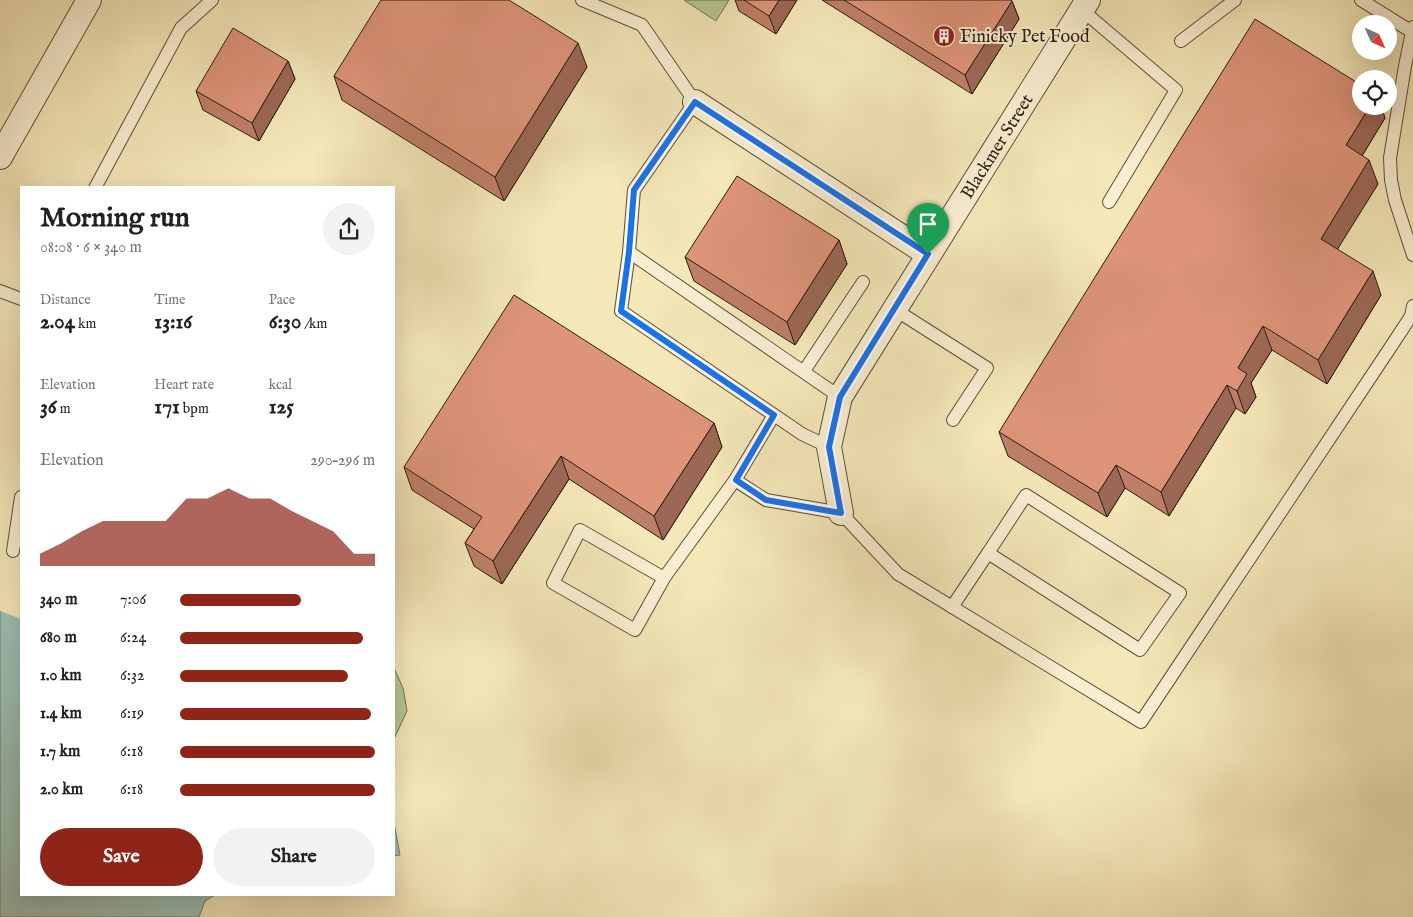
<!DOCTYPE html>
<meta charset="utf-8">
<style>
:root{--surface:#fff;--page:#f2f2f2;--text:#222;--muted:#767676;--accent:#8f2418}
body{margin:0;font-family:"IM FELL English",serif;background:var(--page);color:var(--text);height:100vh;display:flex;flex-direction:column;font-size:19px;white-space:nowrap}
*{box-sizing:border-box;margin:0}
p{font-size:16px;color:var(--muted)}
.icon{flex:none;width:28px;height:28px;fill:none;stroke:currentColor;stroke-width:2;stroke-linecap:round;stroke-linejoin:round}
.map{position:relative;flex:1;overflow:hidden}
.side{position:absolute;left:20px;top:186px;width:375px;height:710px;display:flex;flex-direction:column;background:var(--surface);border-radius:0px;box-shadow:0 5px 20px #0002}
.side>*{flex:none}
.needle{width:32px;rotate:135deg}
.buttons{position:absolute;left:1352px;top:15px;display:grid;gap:10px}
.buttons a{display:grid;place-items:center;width:45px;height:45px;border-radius:50%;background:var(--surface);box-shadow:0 5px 20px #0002;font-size:25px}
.pin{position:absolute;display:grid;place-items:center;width:42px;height:42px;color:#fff;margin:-51px -21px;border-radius:50% 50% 50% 0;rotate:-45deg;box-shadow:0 0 5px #0007}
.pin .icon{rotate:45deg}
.round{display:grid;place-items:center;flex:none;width:52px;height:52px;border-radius:26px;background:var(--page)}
.overview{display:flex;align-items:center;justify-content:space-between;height:85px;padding:0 20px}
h1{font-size:28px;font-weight:700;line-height:38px}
.stats{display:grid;grid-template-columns:repeat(3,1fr);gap:8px;height:85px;padding:5px 20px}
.stats div{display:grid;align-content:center}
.stats b{font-size:21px;font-weight:700}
.stats small{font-size:14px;font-weight:400}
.stats p{font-size:14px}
.chart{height:140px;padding:10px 20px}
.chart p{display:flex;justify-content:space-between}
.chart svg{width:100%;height:90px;margin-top:5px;fill:var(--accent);opacity:.7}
.primary-button{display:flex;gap:10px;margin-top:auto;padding:10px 20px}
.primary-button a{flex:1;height:58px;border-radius:30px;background:var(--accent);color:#fff;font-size:20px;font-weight:700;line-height:58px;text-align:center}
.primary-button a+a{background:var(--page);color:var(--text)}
ul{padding:0 20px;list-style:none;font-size:16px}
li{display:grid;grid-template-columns:80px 60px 1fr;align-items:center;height:38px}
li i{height:12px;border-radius:6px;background:var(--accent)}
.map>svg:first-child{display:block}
</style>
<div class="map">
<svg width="1413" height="917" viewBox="0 0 1413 917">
<rect width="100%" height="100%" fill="#f4e7b8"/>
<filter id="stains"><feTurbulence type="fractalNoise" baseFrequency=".004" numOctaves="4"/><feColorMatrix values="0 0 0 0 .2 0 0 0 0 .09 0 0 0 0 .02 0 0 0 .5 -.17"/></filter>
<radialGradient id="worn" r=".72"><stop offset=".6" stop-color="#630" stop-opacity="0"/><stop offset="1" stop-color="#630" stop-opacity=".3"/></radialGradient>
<g fill="#b6c793" stroke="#707252">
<polygon points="684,0 729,0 716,21"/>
<polygon points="394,668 403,688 407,711 394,739"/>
</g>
<g fill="#9cbfb4" stroke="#6f7e73">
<polygon points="0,593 21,600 21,895 215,895 205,901 199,917 0,917"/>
<polygon points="394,823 400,855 394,856"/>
</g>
<polygon fill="#f4e7b8" points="0,590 21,597 21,619 0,611"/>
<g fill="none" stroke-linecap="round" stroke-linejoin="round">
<g stroke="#5d4f3c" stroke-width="14">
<g id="lane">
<polyline points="582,0 642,25 695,102 634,190 629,252 840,397"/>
<polyline points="1361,0 1412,32"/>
<polyline points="1082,10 1176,90 1109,202"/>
<polyline points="1413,27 1405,66 1390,158 1391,180 1395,200 1413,255"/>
<polyline points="1181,41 1235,0"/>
<polyline points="95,188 181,28 212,0"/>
<polyline points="629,252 621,311 802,434 829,447"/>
<polyline points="0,291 21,299"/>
<polyline points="894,309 987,368 953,420"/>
<polyline points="804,371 863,282"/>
<polyline points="735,480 766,500 841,513 898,574 1141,722 1390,348 1411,316 1413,306"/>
<polygon points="1026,495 1180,593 1140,650 988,553"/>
<polyline points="13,551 21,497"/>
<polyline points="664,578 580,530 553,583 635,630 664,578 735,480 774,415"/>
<polyline points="952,607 988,553"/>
</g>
</g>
<g stroke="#5d4f3c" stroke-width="26">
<g id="street">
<polyline points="695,102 928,254"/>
<polyline points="0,157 89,0"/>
<path id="s1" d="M841 513 829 447 840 397 1088 0"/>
</g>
</g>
<use href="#lane" stroke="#f8efd1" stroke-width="12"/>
<use href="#street" stroke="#f8efd1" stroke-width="24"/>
</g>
<g fill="#be7f68" stroke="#2b1c12">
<polygon points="735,0 797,0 776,34 739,11"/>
<polygon points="822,0 1011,0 1012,1 1019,19 972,94"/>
<polygon points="288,61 295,79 259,141 203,110 196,91"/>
<polygon points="587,67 504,201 342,100 334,76"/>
<polygon points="1361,106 1381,106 1385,118 1362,156 1378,184 1337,249 1381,295 1327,384 1272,350 1251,383 1256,397 1245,414 1236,408 1169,516 1125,488 1107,517 1008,456 999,432"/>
<polygon points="839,240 847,264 795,345 694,281 685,257"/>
<polygon points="714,423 722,447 663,540 569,479 502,584 474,566 465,543 474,529 412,490 404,467"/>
</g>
<g fill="#9b6855" stroke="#2b1c12">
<polygon points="779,0 797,0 776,34 769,16"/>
<polygon points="1012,1 1019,19 972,94 965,75"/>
<polygon points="578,43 587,67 504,201 495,177"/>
<polygon points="288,61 295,79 259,141 252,123"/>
<polygon points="1370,106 1381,106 1385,118 1354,169 1346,145"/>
<polygon points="1369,160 1378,184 1329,263 1321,239"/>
<polygon points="839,240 847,264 795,345 787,322"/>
<polygon points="1373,271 1381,295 1327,384 1318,360"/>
<polygon points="1263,326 1272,350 1251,383 1256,397 1245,414 1237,391 1238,368"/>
<polygon points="1227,385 1236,408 1169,516 1161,492"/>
<polygon points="714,423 722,447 663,540 654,516"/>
<polygon points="561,456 569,479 502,584 493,561"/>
<polygon points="1116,465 1125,488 1107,517 1098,493"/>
</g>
<g fill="#dd9479" stroke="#2b1c12">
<polygon points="381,0 509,0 578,43 495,177 334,76"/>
<polygon points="744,0 779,0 769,16"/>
<polygon points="844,0 1011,0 1012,1 965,75"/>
<polygon points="1255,19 1361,85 1361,106 1370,106 1346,145 1369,160 1321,239 1373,271 1318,360 1263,326 1238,368 1247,374 1237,391 1227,385 1161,492 1116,465 1098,493 999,432"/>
<polygon points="233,28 288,61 252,123 196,91"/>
<polygon points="737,176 839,240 787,322 685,257"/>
<polygon points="514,295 714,423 654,516 561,456 493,561 465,543 482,517 404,467"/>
</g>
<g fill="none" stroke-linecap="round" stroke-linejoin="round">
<g stroke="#fff" stroke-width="10">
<polygon id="route" points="695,102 928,254 840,397 829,447 841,513 766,500 736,480 774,415 621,311 629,252 634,190"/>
</g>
<use href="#route" stroke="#1a73e8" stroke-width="6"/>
</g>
<defs>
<g id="building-disc" transform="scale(1.125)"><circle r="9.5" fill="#8f2418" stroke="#f8efd1"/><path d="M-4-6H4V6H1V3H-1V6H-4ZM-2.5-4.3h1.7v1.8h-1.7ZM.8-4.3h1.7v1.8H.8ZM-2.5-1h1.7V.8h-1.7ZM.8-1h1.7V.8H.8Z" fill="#fff"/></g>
</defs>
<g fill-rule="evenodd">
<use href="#building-disc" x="944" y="36"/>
</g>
<g text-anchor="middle" stroke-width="4" stroke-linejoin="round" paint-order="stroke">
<g font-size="18" fill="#2b1c12" stroke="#f8efd1" text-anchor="start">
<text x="960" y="42">Finicky Pet Food</text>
</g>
<g font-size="18" fill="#2b1c12" stroke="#f8efd1">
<text dy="6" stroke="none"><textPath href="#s1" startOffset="414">Blackmer Street</textPath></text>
</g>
</g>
<rect width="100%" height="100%" filter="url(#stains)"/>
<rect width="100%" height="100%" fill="url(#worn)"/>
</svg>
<div class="buttons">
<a><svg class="needle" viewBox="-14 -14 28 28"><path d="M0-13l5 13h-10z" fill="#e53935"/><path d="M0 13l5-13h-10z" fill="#767676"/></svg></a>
<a><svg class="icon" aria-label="locate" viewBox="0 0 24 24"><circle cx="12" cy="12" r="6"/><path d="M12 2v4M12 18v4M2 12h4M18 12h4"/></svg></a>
</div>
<div class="pin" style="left:928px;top:254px;background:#1e9e55"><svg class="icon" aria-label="arrive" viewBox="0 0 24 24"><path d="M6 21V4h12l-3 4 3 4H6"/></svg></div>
<section class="side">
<div class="overview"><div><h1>Morning run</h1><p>08:08 · 6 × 340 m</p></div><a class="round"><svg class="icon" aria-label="share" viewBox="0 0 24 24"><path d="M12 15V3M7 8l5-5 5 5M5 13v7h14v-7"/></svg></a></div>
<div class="stats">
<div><p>Distance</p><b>2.04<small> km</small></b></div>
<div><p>Time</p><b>13:16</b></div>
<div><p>Pace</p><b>6:30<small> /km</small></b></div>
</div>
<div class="stats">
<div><p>Elevation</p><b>36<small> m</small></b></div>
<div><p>Heart rate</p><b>171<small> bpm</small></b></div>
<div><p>kcal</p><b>125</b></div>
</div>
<div class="chart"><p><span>Elevation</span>290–296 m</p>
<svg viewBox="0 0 160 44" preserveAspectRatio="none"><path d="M0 44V38L10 33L20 27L30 22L40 22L50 22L60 22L70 11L80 11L90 6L100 11L110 11L120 17L130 22L140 27L150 38L160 38V44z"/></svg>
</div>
<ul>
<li><b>340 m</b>7:06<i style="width:62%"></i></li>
<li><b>680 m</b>6:24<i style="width:94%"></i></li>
<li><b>1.0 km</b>6:32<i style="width:86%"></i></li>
<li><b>1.4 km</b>6:19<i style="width:98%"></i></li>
<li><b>1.7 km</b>6:18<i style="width:100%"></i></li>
<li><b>2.0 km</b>6:18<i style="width:100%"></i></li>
</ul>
<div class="primary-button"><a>Save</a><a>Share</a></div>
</section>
</div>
